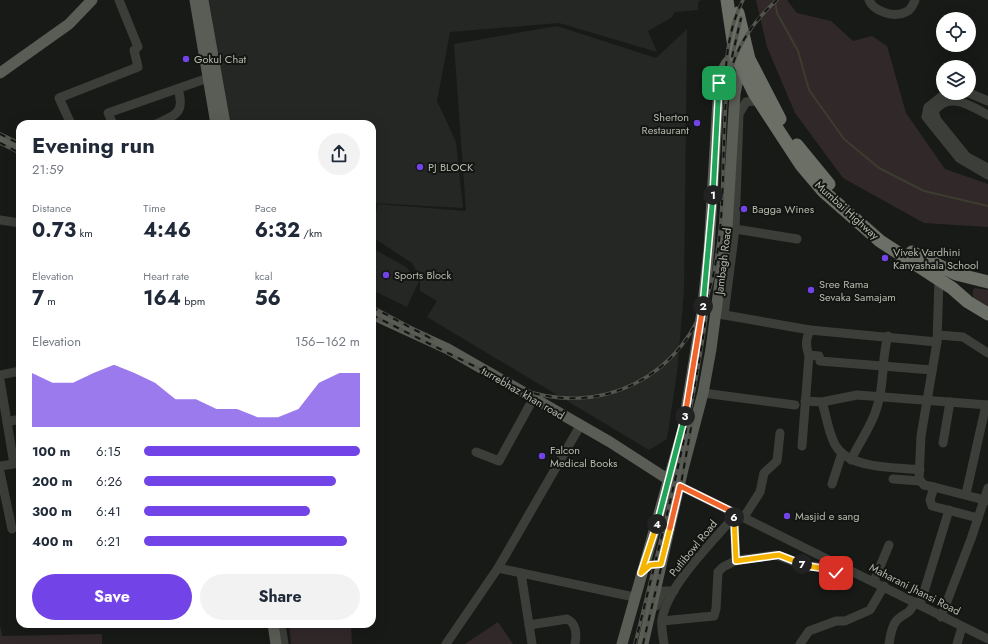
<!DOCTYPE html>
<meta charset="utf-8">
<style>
:root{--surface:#fff;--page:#f2f2f3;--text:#1f2937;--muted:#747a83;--accent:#7243e7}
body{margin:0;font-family:Jost,sans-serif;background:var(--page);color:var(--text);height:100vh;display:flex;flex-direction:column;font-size:15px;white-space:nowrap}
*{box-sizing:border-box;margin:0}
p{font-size:13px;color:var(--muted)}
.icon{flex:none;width:22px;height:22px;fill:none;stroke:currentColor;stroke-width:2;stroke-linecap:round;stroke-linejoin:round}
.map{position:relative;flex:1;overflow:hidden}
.sheet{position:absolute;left:16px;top:120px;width:360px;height:508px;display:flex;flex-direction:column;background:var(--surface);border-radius:12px;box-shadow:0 4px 16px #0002}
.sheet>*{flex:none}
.tools{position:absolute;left:936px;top:12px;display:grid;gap:8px}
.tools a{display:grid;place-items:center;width:40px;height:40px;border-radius:50%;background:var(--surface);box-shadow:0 4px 16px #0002;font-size:20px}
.pin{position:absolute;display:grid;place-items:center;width:34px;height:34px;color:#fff;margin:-17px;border-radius:8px;box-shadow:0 2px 6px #0006}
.km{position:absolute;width:20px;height:20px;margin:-10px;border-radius:50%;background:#222;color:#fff;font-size:11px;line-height:20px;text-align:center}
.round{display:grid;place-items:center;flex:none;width:42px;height:42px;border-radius:21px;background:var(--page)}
.head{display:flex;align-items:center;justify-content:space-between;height:68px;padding:0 16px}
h1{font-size:22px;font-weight:700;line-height:30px}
.stats{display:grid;grid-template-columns:repeat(3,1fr);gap:6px;height:68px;padding:4px 16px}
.stats div{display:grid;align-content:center}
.stats b{font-size:20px;font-weight:700}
.stats small{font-size:11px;font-weight:400}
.stats p{font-size:11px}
.chart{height:112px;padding:8px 16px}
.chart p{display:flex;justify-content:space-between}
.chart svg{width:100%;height:72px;margin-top:4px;fill:var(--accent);opacity:.7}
.action{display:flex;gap:8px;margin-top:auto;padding:8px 16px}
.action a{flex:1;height:46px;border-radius:24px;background:var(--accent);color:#fff;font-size:16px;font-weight:700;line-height:46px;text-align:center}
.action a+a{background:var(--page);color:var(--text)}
ul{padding:0 16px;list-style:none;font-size:13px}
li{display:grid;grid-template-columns:64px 48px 1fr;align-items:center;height:30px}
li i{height:10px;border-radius:5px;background:var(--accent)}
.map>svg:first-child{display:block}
</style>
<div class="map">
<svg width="988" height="644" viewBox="0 0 988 644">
<rect width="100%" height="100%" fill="#181a18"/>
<g fill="#252724">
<polygon points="209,0 701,0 698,2 698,10 675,12 671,18 648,31 657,52 559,23 450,32 437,101 456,142 463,208 372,203 372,124 228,124"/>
<polygon points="557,26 656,58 687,29 684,291 677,373 667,439 649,450 427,317 437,301 420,291 420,278 412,263 372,237 372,227 378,204 466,211 454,44"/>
<polygon points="372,248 406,267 419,281 407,307 372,290"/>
</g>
<g fill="#31282a">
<polygon points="756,0 787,0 797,13 831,21 853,41 872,36 887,46 906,113 945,169 988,184 988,227 924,223 843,178 795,113 767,47"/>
<polygon points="975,288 988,290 988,310 973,298 973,290"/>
<polygon points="498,622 513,644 465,644"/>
<polygon points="289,624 351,624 352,644 291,644"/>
<polygon points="0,625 2,636 102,634 102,644 0,644"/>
</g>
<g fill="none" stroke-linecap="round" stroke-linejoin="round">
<polyline stroke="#3c3d2e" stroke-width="2" points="775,0 777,13 798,51 809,90 844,139 879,168 924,191 988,206"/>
<g stroke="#3c3e39" stroke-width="9">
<path d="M869 0C874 12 895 18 906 12 911 10 913 5 915 0"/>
<polyline points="946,93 928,107 926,117 959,158 988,175"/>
<polyline points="969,93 988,101"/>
<path d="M988 115C971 106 948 90 934 112L937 120 967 157 988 168"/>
<polyline points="71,124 59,98 138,67 134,50 138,47 119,0"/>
<polyline points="113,124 108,113 208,78"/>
<path d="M156 124C177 115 185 112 178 89"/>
<polyline points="0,220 20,223"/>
<polyline points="735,229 797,239"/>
<polyline points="941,276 939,279 937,342 921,436 919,479 924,485 934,487 930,500 932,506 978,518"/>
<polyline points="719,314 810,330 937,342"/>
<polyline points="724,315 735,229 739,114 746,102 754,101 762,104"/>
<path d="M810 330C806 339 805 345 809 355L819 356 820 361 932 370"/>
<polyline points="938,335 963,337 988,353"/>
<polyline points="0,375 20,371"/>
<polyline points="0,380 14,464 0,466"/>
<polyline points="703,393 795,405"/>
<polyline points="805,401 822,402 857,395 988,405"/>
<path d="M822 402C826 414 829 436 836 446 849 469 896 467 920 470"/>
<polyline points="7,422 20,419"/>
<polyline points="943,443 950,402"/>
<polyline points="802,446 809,355"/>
<polyline points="476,452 499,461 533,399"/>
<path d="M851 460C859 442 872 426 877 407 885 384 881 359 888 336"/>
<polyline points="0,472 12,529"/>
<polyline points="893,479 920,481"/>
<polyline points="832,484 842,453"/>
<polyline points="680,486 988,639"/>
<polyline points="934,487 988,501"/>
<polyline points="966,494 986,405"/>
<polyline points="734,517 736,561"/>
<polyline points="744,517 760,492 764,473 777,461 780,433"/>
<polyline points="498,568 634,597"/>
<polyline points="521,573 532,644"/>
<polyline points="874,581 889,545"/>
<polyline points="920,605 949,510"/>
<polyline points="656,606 663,591 674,591"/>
<polyline points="941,617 971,539 988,488"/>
<polyline points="662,621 714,616 716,609 718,572 723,567 737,560 776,555 808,567 815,566 836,573 834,586"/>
<polyline points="281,624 284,644"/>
<path d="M529 625 567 619C576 623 577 634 575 644"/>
<polyline points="446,644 498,568 580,426"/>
<path d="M664 644C663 636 661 627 662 619 669 583 713 542 737 513"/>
<polyline points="800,644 809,631 836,621 845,621 870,610 884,586"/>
<path d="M889 644C890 637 892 625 897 620 907 611 908 616 915 602"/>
<polyline points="957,644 962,627"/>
</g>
<g stroke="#5a5d55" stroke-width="11">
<polyline points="195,0 216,124"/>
<polyline points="203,0 225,124"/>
<polyline points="0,73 69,24 92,0"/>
<polyline points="0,138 20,148"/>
<polyline points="372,314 448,349 610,442 669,480"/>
<polyline points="273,624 276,644"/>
<path d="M622 644 683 429 702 312 709 249 719 83C723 69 726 57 742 53"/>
<polyline points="643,644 683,469 703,393 711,349 727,228 735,94 737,84 745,66"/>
</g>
<g stroke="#6c6f65" stroke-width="13">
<polyline points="727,0 735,54 754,93 801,165 823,191 880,241 952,288 968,302 988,314"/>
<polyline points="738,13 749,59 780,119"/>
<polyline points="797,145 829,184"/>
<polyline points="912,252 956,274 988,282"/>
</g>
<g stroke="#53554e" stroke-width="3.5">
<g id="rail">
<polyline points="732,57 741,18"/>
<path d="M725 79C727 51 730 25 743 0"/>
<polyline points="0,134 20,144"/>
<polyline points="0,143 20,153"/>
<polyline points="372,307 432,339"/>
<path d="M372 315 520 389C557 402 598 402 634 384 726 338 721 230 724 141 725 113 725 84 735 58 744 35 759 16 777 0"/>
<path d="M635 644C662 534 692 422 707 310"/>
<polyline points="643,644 681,484 692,422"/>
</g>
</g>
<use href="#rail" stroke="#131513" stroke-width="2" stroke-dasharray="6" stroke-linecap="butt"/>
</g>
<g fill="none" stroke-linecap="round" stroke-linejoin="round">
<g stroke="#fff" stroke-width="8">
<polyline id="split-1" points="713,195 719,83"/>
</g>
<g stroke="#fff" stroke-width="8">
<polyline id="split-2" points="703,306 713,195"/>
</g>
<g stroke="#fff" stroke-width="8">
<polyline id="split-3" points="685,416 703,306"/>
</g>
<g stroke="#fff" stroke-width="8">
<polyline id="split-4" points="657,524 685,416"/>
</g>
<g stroke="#fff" stroke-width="8">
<polyline id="split-5" points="657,524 641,573 650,565 661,564 670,528"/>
</g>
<g stroke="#fff" stroke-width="8">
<polyline id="split-6" points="670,528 680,486 737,514 734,517"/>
</g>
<g stroke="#fff" stroke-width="8">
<polyline id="split-7" points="734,517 736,561 779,555 802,564"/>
</g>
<g stroke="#fff" stroke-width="8">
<path id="split-8" d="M802 564C813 569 826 566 836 573"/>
</g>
<use href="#split-1" stroke="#22a559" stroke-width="5"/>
<use href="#split-2" stroke="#22a559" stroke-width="5"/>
<use href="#split-3" stroke="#f0652b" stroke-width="5"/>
<use href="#split-4" stroke="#22a559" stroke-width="5"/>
<use href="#split-5" stroke="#f5b400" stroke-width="5"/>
<use href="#split-6" stroke="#f0652b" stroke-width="5"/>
<use href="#split-7" stroke="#f5b400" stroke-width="5"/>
<use href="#split-8" stroke="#f5b400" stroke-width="5"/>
</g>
<g fill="#7243e7" stroke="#131513" stroke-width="1.5">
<circle cx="186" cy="59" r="4"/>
<circle cx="697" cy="123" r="4"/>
<circle cx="420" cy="167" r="4"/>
<circle cx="744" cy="209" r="4"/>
<circle cx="885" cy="258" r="4"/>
<circle cx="386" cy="275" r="4"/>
<circle cx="811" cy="290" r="4"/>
<circle cx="542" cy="456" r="4"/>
<circle cx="787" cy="516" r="4"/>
</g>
<g text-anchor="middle" stroke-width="4" stroke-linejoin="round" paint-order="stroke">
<g font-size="11" fill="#b4b9ab" stroke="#131513" text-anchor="start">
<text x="194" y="63">Gokul Chat</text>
<text x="689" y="121" text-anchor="end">Sherton<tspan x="689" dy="13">Restaurant</tspan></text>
<text x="428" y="171">PJ BLOCK</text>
<text x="752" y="213">Bagga Wines</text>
<text x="893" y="256">Vivek Vardhini<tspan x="893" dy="13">Kanyashala School</tspan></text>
<text x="394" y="279">Sports Block</text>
<text x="819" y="288">Sree Rama<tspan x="819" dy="13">Sevaka Samajam</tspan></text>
<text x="550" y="454">Falcon<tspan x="550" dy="13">Medical Books</tspan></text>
<text x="795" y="520">Masjid e sang</text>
</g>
<g font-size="11" fill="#b4b9ab" stroke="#131513">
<text transform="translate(847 210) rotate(42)" y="4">Mumbai Highway</text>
<text transform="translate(723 261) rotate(-83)" y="4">Jambagh Road</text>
<text transform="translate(523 393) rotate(30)" y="4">turrebhaz khan road</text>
<text transform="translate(693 548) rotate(-51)" y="4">Putlibowl Road</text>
<text transform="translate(915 589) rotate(27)" y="4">Maharani Jhansi Road</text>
</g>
</g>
</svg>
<div class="tools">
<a><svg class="icon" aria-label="locate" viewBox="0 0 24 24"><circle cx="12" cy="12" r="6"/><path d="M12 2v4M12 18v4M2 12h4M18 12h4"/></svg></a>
<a><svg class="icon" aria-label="layers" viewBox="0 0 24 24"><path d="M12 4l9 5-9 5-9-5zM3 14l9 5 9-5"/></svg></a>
</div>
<div class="pin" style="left:719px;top:83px;background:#1e9e55"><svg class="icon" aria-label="arrive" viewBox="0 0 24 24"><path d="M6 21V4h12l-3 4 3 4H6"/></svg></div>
<div class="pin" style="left:836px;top:573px;background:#d93025"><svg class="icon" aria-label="check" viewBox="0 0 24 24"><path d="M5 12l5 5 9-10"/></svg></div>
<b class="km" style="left:713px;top:195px">1</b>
<b class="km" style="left:703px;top:306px">2</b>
<b class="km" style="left:685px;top:416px">3</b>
<b class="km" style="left:657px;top:524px">4</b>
<b class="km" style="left:734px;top:517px">6</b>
<b class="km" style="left:802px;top:564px">7</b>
<section class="sheet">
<div class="head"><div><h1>Evening run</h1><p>21:59</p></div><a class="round"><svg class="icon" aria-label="share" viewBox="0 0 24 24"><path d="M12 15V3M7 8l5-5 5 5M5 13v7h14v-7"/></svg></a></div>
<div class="stats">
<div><p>Distance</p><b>0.73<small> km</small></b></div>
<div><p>Time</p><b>4:46</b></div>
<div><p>Pace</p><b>6:32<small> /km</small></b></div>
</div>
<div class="stats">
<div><p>Elevation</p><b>7<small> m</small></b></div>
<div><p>Heart rate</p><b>164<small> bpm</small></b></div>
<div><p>kcal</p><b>56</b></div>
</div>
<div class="chart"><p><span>Elevation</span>156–162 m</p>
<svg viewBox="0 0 160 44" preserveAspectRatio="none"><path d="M0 44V11L10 17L20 17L30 11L40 6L50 11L60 17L70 27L80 27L90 33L100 33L110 38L120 38L130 33L140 17L150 11L160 11V44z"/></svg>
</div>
<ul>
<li><b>100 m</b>6:15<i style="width:100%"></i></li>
<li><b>200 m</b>6:26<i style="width:89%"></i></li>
<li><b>300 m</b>6:41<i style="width:77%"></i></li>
<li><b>400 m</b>6:21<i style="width:94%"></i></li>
</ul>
<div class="action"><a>Save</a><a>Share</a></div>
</section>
</div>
